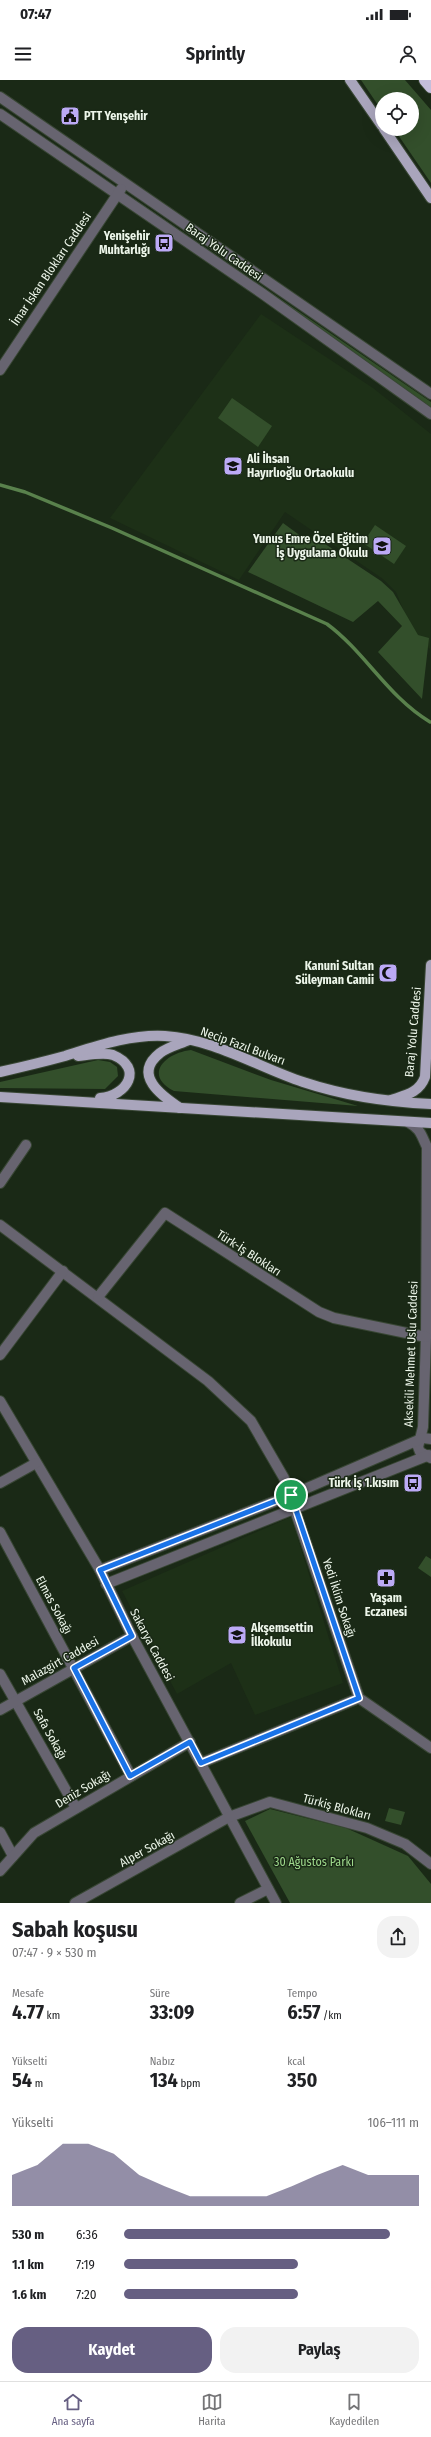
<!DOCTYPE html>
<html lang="tr">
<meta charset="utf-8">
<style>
:root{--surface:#fff;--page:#f2f2f2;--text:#202124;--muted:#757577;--line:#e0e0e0;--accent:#665f82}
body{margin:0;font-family:"Fira Sans Condensed",sans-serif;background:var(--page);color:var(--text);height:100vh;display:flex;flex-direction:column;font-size:15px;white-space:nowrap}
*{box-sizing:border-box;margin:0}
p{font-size:13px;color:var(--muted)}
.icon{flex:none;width:22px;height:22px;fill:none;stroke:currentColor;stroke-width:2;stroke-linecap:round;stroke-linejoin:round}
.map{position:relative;height:1823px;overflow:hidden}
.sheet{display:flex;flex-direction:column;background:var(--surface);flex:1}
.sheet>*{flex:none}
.controls{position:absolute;left:375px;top:12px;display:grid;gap:8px}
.controls a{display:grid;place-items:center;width:44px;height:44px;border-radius:50%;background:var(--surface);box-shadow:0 4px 16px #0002;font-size:20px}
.pin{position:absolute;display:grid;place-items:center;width:34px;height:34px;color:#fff;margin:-17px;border:2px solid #fff;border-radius:50%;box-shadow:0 1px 4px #0007}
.round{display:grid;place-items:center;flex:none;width:42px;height:42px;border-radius:16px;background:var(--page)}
.head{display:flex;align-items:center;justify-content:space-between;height:68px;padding:0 12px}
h1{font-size:22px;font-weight:700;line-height:30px}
.figures{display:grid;grid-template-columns:repeat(3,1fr);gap:6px;height:68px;padding:4px 12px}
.figures div{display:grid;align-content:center}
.figures b{font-size:20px;font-weight:700}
.figures small{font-size:11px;font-weight:400}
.figures p{font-size:11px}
.chart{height:112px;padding:8px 12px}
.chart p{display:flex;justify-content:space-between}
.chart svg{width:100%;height:72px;margin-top:4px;fill:var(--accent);opacity:.7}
.action{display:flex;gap:8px;margin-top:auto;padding:8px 12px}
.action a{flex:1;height:46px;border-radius:16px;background:var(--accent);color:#fff;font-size:16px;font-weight:700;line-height:46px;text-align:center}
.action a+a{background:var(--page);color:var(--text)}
ul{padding:0 12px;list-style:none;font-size:13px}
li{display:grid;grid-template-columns:64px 48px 1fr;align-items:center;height:30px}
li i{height:10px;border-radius:5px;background:var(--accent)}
.status{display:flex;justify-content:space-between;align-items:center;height:28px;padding:0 20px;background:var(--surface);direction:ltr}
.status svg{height:11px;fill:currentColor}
header{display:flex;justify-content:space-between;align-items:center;height:52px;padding:0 12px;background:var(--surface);font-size:18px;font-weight:700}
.tabs{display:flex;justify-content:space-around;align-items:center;height:56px;border-top:1px solid var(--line);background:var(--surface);font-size:11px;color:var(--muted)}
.tabs a{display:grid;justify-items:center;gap:2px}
.tabs .current{color:var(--accent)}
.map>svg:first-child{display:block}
</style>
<div class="status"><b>07:47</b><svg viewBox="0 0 49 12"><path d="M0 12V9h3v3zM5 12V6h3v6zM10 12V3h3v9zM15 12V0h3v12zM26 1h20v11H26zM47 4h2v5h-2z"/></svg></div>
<header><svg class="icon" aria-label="menu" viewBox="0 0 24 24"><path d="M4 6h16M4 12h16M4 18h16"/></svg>Sprintly<svg class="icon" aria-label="person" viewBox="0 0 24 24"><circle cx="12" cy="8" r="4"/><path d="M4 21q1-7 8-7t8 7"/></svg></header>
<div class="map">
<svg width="431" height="1823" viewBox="0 0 431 1823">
<rect width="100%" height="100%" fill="#1a2916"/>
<g fill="#1d3017">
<polygon points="261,234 373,308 431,354 430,569 413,554 396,512 383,499 285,432 239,500 110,438"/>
<polygon points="291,1437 343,1603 255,1635 231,1583 177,1614 122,1511"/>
</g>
<g fill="#334f2b">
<polygon points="361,0 405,0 431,30 431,103 394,49 412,49 412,19 382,19 382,31"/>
<polygon points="133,118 431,322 431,330 132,121"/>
<polygon points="232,318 272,346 258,367 218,338"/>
<polygon points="283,443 309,462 313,456 381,501 393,512 418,555 429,558 422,619 378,572 402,546 378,521 353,542 248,492"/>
<polygon points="375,445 406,466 394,484 363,463"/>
<path d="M191 970 271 1000 358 1026 174 1011C143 995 165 973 191 970Z"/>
<polygon points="98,980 110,982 117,987 118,996 105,1009 0,1008 0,1002"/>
<polygon points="426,1476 431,1479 431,1497 418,1488"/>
<polygon points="389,1728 405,1732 401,1745 385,1741"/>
<polygon points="270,1729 346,1748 408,1776 431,1804 431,1823 290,1823 245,1741"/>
</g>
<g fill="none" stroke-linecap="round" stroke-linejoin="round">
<path stroke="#59814c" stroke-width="3.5" d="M0 405 25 412 112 448 327 544C365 572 388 617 430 642"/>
<g stroke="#384634" stroke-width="12">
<g id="minor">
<polyline points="0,17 431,314"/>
<polyline points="0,34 263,214 431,334"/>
<polyline points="0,290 121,109"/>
<path d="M408 1042C421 1049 421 1055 427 1067L426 1257 423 1347 418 1367 420 1372 431 1378"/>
<polyline points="0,1103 26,1065"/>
<polyline points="0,1145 208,1301 251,1341 284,1398 359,1618 431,1668"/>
<polyline points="98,1217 165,1133 319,1232 334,1238 426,1257"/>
<polyline points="0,1275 63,1191"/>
<polyline points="0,1321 100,1490 132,1556 276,1823"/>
<polyline points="0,1403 36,1383"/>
<polyline points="0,1452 131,1696"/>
<polyline points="100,1490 291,1415 423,1358 431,1359"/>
<polyline points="106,1504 429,1375"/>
<polyline points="0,1594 76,1728"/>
<polyline points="0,1630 132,1556"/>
<polyline points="201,1683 359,1618"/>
<polyline points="0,1752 13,1776"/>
<polyline points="0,1791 34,1753 190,1662"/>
<polyline points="75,1823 229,1737 270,1722 367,1748 405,1764 431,1784"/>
<polyline points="240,1823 268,1809"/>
</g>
</g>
<g stroke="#384634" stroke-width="12">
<g id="major">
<polyline points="350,0 382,46"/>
<polyline points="384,49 431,118"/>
<path d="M78 976C88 975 104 972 113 975 144 988 127 1016 100 1018"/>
<path d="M0 992C22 987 43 982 65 976 97 966 131 954 165 956 214 959 258 987 303 1002 345 1016 387 1022 431 1024"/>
<polyline points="0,1017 431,1043"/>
<path d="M391 1020C406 1015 419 1013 425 997L431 885"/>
<path d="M180 1028C162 1016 132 995 160 973 168 967 180 964 189 960"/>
</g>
</g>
<g stroke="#384634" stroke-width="14">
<polyline id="highway" points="425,0 431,7"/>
</g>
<use href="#minor" stroke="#676470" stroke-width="10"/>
<use href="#major" stroke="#a9a5bc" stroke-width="10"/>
<use href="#highway" stroke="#c4bedb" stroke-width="12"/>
</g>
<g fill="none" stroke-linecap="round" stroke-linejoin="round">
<g stroke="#fff" stroke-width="8">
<polygon id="route" points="291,1415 359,1618 201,1683 190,1662 130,1696 74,1588 132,1556 100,1490"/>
</g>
<use href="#route" stroke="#1a73e8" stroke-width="5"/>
</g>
<defs>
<g id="civic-square" transform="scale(1)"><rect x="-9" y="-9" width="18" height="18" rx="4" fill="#bcaaf6" stroke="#1a2916"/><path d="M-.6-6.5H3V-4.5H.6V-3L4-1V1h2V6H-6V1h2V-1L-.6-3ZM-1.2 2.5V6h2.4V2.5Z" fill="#111"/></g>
<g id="bus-square" transform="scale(1)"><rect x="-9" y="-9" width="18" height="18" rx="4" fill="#bcaaf6" stroke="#1a2916"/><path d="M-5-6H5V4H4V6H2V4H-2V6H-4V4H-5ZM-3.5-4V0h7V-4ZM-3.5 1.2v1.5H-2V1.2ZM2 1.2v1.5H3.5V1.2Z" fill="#111"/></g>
<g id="school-square" transform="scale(1)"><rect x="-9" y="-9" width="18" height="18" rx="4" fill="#bcaaf6" stroke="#1a2916"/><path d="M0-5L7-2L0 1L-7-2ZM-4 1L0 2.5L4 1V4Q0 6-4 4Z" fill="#111"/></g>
<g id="mosque-square" transform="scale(1)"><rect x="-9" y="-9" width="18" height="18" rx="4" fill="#bcaaf6" stroke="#1a2916"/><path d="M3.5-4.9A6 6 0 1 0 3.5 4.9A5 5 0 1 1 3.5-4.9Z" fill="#111"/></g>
<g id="pharmacy-square" transform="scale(1)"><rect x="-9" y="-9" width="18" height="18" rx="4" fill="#bcaaf6" stroke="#1a2916"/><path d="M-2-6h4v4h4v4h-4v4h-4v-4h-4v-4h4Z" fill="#111"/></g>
</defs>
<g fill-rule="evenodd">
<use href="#civic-square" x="70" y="36"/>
<use href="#bus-square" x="164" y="163"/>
<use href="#school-square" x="233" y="386"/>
<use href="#school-square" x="382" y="466"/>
<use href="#mosque-square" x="388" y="893"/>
<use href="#bus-square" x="413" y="1403"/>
<use href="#pharmacy-square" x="386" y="1498"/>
<use href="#school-square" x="237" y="1555"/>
</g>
<g text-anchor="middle" stroke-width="3" stroke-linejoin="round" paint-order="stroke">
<g font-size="12" font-weight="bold" fill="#edf6ea" stroke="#1a2916" text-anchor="end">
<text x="84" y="40" text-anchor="start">PTT Yenşehir</text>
<text x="150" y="160">Yenişehir<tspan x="150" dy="14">Muhtarlığı</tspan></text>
<text x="247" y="383" text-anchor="start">Ali İhsan<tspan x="247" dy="14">Hayırlıoğlu Ortaokulu</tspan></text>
<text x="368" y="463">Yunus Emre Özel Eğitim<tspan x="368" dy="14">İş Uygulama Okulu</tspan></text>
<text x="374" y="890">Kanuni Sultan<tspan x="374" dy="14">Süleyman Camii</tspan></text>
<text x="399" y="1407">Türk İş 1.kısım</text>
<text x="386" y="1522" text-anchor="middle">Yaşam<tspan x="386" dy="14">Eczanesi</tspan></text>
<text x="251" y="1552" text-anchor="start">Akşemsettin<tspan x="251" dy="14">İlkokulu</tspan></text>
</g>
<g font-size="12" fill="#edf6ea" stroke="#1a2916">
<text transform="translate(224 172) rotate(35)" y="4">Baraj Yolu Caddesi</text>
<text transform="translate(51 189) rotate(-56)" y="4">İmar İskan Blokları Caddesi</text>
<text transform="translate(413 952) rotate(-85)" y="4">Baraj Yolu Caddesi</text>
<text transform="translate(243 966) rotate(20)" y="4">Necip Fazıl Bulvarı</text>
<text transform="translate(249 1173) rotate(33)" y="4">Türk-İş Blokları</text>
<text transform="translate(411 1274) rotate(-88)" y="4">Aksekili Mehmet Uslu Caddesi</text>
<text transform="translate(339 1518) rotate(72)" y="4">Yedi İklim Sokağı</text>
<text transform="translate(54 1525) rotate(62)" y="4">Elmas Sokağı</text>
<text transform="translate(152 1565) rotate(62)" y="4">Sakarya Caddesi</text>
<text transform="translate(60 1581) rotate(-29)" y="4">Malazgirt Caddesi</text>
<text transform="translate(50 1654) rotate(61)" y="4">Safa Sokağı</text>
<text transform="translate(83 1709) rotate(-31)" y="4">Deniz Sokağı</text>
<text transform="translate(337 1727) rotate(15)" y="4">Türkiş Blokları</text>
<text transform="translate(147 1769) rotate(-29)" y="4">Alper Sokağı</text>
</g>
<g font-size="12" fill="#9dd78b" stroke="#1a2916">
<text x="314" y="1786">30 Ağustos Parkı</text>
</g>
</g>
</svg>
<div class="controls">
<a><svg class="icon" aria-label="locate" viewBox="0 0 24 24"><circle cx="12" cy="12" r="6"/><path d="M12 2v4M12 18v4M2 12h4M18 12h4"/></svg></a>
</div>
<div class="pin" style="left:291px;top:1415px;background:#1e9e55"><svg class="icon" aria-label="arrive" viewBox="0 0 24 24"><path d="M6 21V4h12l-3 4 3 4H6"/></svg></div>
</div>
<section class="sheet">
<div class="head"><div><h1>Sabah koşusu</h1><p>07:47 · 9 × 530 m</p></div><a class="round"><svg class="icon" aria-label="share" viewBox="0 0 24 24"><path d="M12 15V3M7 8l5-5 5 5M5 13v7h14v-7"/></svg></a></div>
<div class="figures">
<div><p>Mesafe</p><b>4.77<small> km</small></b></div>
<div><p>Süre</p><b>33:09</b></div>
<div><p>Tempo</p><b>6:57<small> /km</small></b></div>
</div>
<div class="figures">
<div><p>Yükselti</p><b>54<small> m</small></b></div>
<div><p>Nabız</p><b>134<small> bpm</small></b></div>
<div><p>kcal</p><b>350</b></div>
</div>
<div class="chart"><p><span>Yükselti</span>106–111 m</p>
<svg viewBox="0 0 160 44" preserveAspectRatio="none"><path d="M0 44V25L10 19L20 6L30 6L40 12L50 25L60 32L70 38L80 38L90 38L100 38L110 32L120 25L130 19L140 25L150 25L160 25V44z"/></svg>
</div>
<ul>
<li><b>530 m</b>6:36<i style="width:90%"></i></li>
<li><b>1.1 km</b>7:19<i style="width:59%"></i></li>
<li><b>1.6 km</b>7:20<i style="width:59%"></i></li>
</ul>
<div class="action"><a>Kaydet</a><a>Paylaş</a></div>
</section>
<nav class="tabs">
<a class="current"><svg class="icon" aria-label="home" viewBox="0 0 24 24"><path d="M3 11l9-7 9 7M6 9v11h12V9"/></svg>Ana sayfa</a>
<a><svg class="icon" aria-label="map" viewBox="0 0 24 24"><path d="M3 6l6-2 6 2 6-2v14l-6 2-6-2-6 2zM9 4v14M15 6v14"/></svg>Harita</a>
<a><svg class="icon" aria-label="saved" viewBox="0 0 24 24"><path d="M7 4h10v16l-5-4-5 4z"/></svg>Kaydedilen</a>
</nav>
